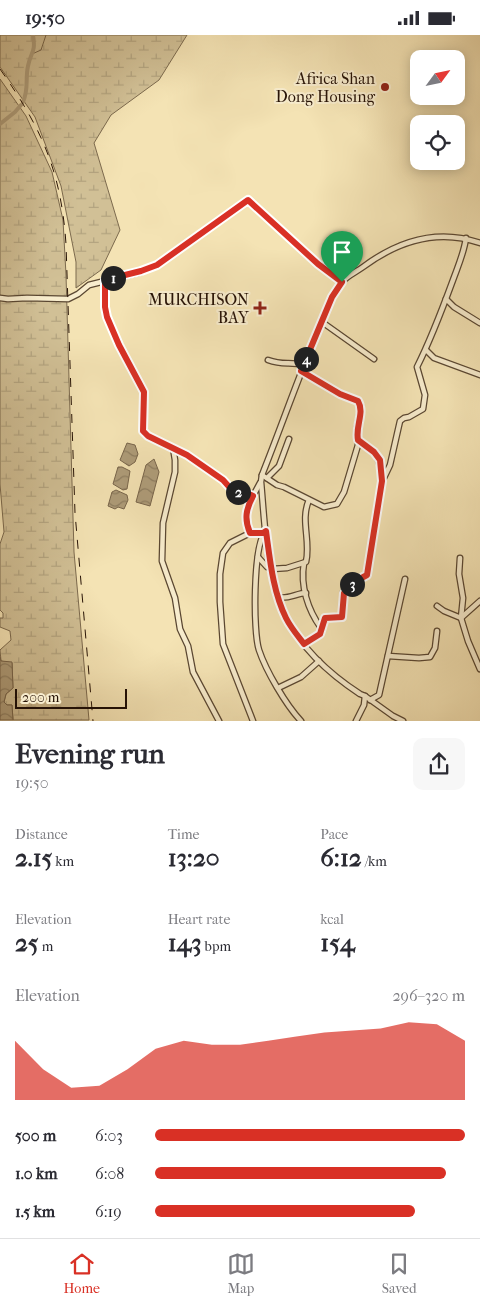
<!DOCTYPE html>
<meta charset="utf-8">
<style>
:root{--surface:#fff;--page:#f7f7f7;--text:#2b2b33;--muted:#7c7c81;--line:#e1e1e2;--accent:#d93025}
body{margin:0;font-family:"IM FELL French Canon",serif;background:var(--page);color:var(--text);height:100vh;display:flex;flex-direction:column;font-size:19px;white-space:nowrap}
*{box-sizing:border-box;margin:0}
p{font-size:16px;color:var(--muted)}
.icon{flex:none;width:28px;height:28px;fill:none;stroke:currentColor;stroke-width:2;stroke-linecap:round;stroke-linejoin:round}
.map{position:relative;height:686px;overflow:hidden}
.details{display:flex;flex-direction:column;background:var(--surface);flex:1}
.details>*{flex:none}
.needle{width:32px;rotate:57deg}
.fabs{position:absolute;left:410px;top:15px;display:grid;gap:10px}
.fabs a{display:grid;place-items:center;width:55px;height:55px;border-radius:10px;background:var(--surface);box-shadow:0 2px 12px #0003;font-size:25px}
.scale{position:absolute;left:15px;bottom:12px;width:112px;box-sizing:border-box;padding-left:5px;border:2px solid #271306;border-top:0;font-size:14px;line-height:18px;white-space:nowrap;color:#271306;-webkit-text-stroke:4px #f8edce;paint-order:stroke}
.pin{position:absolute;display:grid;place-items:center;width:42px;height:42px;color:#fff;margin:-51px -21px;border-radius:50% 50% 50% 0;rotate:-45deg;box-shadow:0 0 5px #0007}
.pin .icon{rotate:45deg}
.km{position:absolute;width:25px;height:25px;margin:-12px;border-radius:50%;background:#222;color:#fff;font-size:14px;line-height:25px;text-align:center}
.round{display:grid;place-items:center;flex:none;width:52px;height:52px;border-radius:10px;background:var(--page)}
.summary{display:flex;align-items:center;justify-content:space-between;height:85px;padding:0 15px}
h1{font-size:28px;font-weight:800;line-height:38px}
.metrics{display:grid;grid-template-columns:repeat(3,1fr);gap:8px;height:85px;padding:5px 15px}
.metrics div{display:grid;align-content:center}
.metrics b{font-size:25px;font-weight:800}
.metrics small{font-size:14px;font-weight:400}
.metrics p{font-size:14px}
.chart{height:140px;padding:10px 15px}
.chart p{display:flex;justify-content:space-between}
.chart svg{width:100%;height:90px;margin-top:5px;fill:var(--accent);opacity:.7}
ul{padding:0 15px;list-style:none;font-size:16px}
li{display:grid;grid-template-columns:80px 60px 1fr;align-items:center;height:38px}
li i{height:12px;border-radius:6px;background:var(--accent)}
.status{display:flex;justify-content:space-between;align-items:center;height:35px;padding:0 25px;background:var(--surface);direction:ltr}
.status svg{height:14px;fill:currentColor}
.tabs{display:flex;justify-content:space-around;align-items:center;height:70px;border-top:1px solid var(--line);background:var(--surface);font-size:14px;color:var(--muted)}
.tabs a{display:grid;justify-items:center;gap:2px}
.tabs .on{color:var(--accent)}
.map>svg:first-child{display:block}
</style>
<div class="status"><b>19:50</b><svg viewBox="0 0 49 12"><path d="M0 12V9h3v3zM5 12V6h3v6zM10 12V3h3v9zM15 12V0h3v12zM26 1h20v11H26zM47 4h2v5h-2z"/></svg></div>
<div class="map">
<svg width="480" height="686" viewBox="0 0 480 686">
<defs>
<pattern id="wetland-marsh" width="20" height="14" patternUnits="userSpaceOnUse" patternTransform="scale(1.25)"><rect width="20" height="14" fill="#d1c096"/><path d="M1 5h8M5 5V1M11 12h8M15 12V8" fill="none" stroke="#b3a480"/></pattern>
<pattern id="water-waves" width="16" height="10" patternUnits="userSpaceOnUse" patternTransform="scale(1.25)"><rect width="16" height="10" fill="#ae9c79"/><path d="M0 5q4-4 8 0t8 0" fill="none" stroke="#8e7e61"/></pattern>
</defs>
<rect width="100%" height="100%" fill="#f4e3b4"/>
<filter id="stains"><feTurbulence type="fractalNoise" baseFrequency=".004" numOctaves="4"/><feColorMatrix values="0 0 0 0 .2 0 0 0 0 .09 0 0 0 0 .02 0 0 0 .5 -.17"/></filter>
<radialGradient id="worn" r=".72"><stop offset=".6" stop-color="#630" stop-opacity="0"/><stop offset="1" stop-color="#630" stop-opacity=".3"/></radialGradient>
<g fill="url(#wetland-marsh)" stroke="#7c6a4e">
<polygon points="0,0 187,0 159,45 111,80 94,108 120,195 101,235 76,253 76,227 61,151 35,82 0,32"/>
<polygon points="0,44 26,81 52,137 63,185 66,240 74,517 89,685 13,685 12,670 7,670 4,667 6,659 13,653 12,628 1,626 0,615 11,605 10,596 0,592 0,583 3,583 3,578 0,575 0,509 4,497 0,449"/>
</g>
<g fill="url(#water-waves)" stroke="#78654b">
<polygon points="127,408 135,410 138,419 135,427 129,431 120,425"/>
<polygon points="154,424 159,437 150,471 136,467 146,430"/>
<polygon points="118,432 122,432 130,436 127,454 123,455 113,449"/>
<polygon points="116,455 127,460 128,465 124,474 118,472 115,474 108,471 112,457"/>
<polygon points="0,622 1,626 12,627 13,653 6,659 4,667 7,670 12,670 13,685 0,685"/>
</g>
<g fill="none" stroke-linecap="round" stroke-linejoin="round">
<polyline stroke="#78654b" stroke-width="1" points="32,19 41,15 46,0"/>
<g stroke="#ae9c79" stroke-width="4">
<path d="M23 67C29 54 25 45 28 31 31 16 36 18 33 0"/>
<polyline points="0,89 15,77 21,70"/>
</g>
<g stroke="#5a4732" stroke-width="7">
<g id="street">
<polyline points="105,245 105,272 107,282 119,310 144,357 143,396 148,401 187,420 223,445 232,455 253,461 260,448"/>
<polyline points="0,263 8,264 27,263 68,264 78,259 89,250 141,237 157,230 248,165 318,229 342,247"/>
<polyline points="446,264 454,272 480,288"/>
<polyline points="322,287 374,324"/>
<polyline points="426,315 434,323 480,340"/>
<path d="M268 325C284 331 289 326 304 330"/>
<path d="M358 405C377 420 379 419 382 444"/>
<polyline points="173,413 175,425 175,437 163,488 162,526 175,563 180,594 188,611 193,637 219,686"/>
<polyline points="262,440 277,450 284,452 324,472 337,469 344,457 358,410 357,393 361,371 357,365 340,359 301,336"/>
<polyline points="267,443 279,431 289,404"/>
<path d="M265 497C253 512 253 597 259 615 266 636 286 670 301 686"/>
<path d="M250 498C244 484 246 474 253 461"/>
<polyline points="258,522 267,532 271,531"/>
<polyline points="460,523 459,539 463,563 461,583 468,606 480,634"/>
<path d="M304 528C300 551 308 575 321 593"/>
<path d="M272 534 287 533 306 527C311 506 300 485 309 465"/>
<path d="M278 562C287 565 297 558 306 558"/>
<polyline points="437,571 444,576 461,583"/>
<polyline points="461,583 480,566"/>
<path d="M304 609 320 599 325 583 342 582 343 557 356 546 367 540 381 449 390 430 400 386 404 383 409 382 423 374 425 360 417 332C431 304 442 275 453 245 458 231 464 218 466 203"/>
<polyline points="388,621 419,623 430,622 435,613 437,596"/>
<polyline points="278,653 301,642 319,626"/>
<polyline points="370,665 379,660 405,544"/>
<polyline points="253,686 223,609 220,567 220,539 223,518 230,508 250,498 263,498"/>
<polyline points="356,686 364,670 365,661"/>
<path d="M403 686 393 681 365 661 360 659C331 640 302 614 286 582 266 543 265 490 261 447L262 440C282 390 299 340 320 291 326 277 331 259 342 247 347 241 356 237 363 232 398 206 437 193 480 208"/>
</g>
</g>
<use href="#street" stroke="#f8edce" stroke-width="4.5"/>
<path stroke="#271306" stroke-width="1" stroke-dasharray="9 9" stroke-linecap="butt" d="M0 34C42 94 61 136 66 209L75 478 93 686"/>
</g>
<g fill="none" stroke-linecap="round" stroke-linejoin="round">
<g stroke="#fff" stroke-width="10">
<path id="route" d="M248 165 318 229 342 247 332 262 301 336 340 359 358 366C365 378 355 391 358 405L374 417 380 425 382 446 367 540 356 546 344 558 342 582 325 583 320 599 304 609C298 601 291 593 286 583 273 557 270 525 266 496L263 498H250C244 484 246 474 253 461L251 460 232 455 223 445 187 420 148 401 143 396 144 357 119 310 107 282 105 272V245L141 236 157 230Z"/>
</g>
<use href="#route" stroke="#d93025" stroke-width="6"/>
</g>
<g fill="#8f2418" stroke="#f8edce" stroke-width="2">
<circle cx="385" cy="52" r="5"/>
<path d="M257.5 265.5h5v5h5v5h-5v5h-5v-5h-5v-5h5z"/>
</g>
<g text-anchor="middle" stroke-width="4" stroke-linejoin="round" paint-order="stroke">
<g font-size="16" fill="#271306" stroke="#f8edce" text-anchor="end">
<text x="375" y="49">Africa Shan<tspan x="375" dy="18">Dong Housing</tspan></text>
<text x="249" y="270">MURCHISON<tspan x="249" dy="18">BAY</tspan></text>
</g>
</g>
<rect width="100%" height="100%" filter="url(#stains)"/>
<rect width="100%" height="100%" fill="url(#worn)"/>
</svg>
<div class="fabs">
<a><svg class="needle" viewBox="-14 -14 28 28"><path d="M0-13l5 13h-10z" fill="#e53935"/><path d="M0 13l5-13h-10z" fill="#7c7c81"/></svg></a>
<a><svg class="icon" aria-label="locate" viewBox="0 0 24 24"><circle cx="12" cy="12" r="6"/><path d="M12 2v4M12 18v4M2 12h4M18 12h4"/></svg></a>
</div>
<div class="scale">200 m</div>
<div class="pin" style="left:342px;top:247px;background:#1e9e55"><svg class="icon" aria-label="arrive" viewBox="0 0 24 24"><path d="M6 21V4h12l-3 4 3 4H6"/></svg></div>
<b class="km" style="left:113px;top:243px">1</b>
<b class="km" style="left:238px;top:457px">2</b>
<b class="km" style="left:352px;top:549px">3</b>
<b class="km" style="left:306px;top:324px">4</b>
</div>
<section class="details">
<div class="summary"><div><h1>Evening run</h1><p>19:50</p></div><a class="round"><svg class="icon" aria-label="share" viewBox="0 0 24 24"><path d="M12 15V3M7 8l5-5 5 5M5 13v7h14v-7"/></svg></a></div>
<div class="metrics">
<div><p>Distance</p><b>2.15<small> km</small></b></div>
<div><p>Time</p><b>13:20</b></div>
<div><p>Pace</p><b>6:12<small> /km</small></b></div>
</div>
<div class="metrics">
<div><p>Elevation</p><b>25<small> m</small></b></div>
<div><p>Heart rate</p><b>143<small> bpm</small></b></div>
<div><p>kcal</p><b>154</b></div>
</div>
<div class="chart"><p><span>Elevation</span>296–320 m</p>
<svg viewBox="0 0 160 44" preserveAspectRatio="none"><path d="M0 44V15L10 29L20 38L30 37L40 29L50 19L60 15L70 17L80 17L90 15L100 13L110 11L120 10L130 9L140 6L150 7L160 15V44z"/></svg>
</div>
<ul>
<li><b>500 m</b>6:03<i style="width:100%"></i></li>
<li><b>1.0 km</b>6:08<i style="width:94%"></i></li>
<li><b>1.5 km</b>6:19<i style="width:84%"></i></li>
</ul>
</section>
<nav class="tabs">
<a class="on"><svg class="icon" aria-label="home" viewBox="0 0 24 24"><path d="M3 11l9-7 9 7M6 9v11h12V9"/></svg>Home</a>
<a><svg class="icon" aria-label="map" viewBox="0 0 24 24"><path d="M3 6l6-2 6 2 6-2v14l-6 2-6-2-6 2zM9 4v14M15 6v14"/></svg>Map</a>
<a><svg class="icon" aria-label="saved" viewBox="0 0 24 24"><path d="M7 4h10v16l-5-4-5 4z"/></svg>Saved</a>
</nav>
